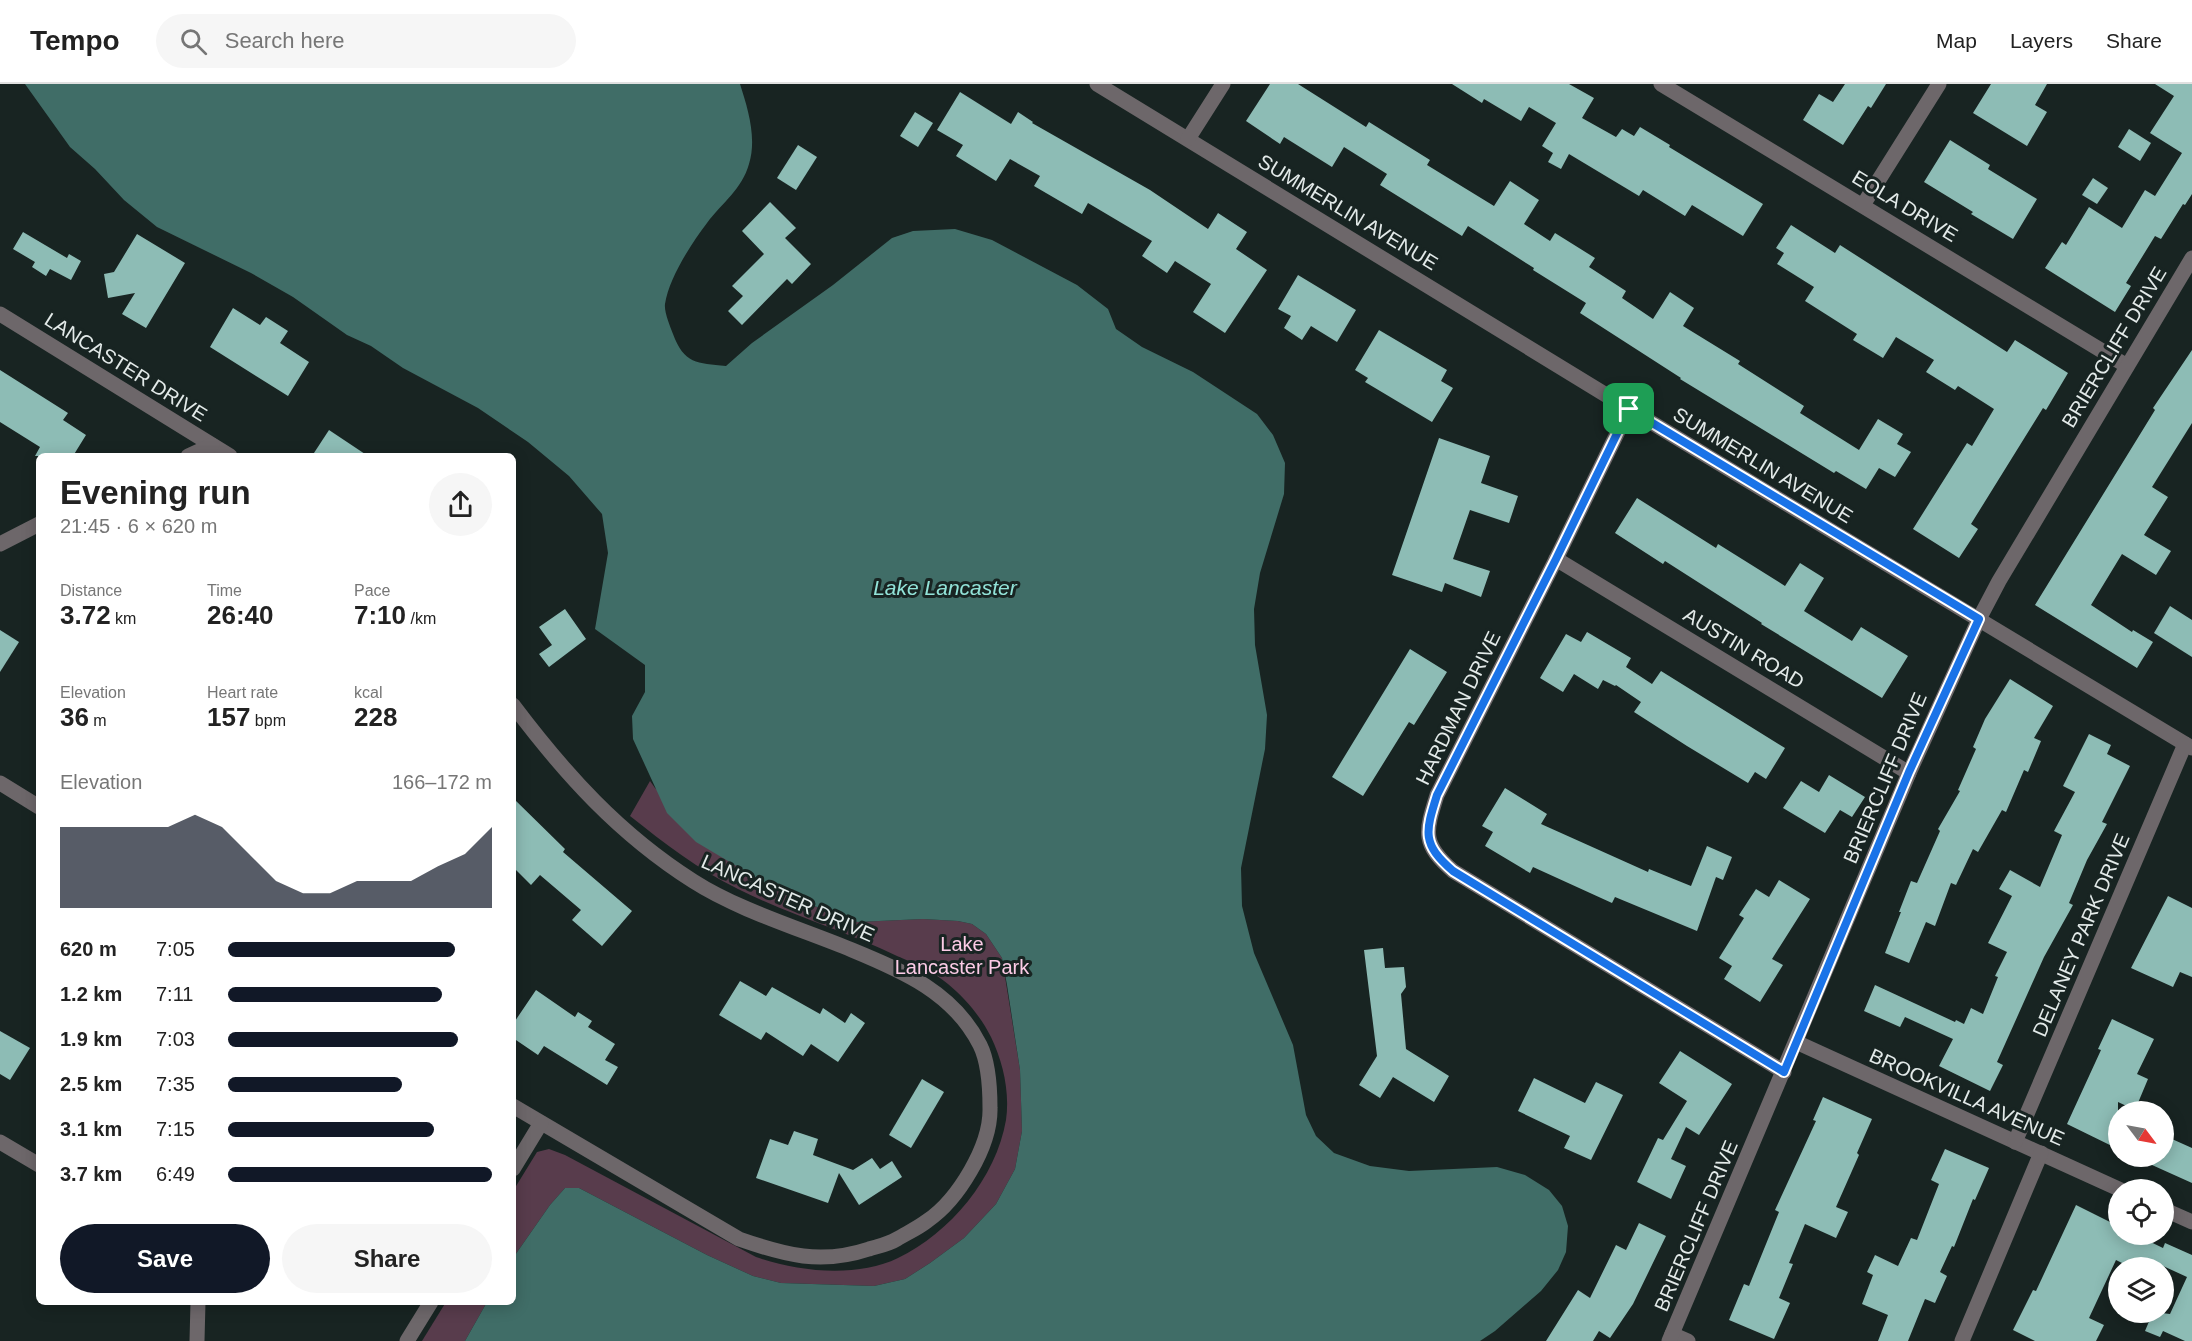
<!DOCTYPE html>
<meta charset="utf-8">
<style>
:root{--surface:#fff;--page:#f6f6f6;--text:#222;--muted:#767676;--line:#e0e0e0;--accent:#111827}
body{margin:0;font-family:Helvetica,sans-serif;background:var(--page);color:var(--text);height:100vh;display:flex;flex-direction:column;font-size:22px;white-space:nowrap}
*{box-sizing:border-box;margin:0}
p{font-size:20px;color:var(--muted)}
.icon{flex:none;width:33px;height:33px;fill:none;stroke:currentColor;stroke-width:2;stroke-linecap:round;stroke-linejoin:round}
.map{position:relative;flex:1;overflow:hidden}
.side{position:absolute;left:36px;top:369px;width:480px;height:852px;display:flex;flex-direction:column;background:var(--surface);border-radius:9px;box-shadow:0 3px 15px #0003}
.side>*{flex:none}
.needle{width:39px;rotate:122deg}
.controls{position:absolute;left:2108px;top:1017px;display:grid;gap:12px}
.controls a{display:grid;place-items:center;width:66px;height:66px;border-radius:50%;background:var(--surface);box-shadow:0 3px 15px #0003;font-size:30px}
.pin{position:absolute;display:grid;place-items:center;width:51px;height:51px;color:#fff;margin:-26px;border-radius:12px;box-shadow:0 3px 9px #0006}
.round{display:grid;place-items:center;flex:none;width:63px;height:63px;border-radius:32px;background:var(--page)}
.summary{display:flex;align-items:center;justify-content:space-between;height:102px;padding:0 24px}
h1{font-size:33px;font-weight:700;line-height:45px}
.stats{display:grid;grid-template-columns:repeat(3,1fr);gap:9px;height:102px;padding:6px 24px}
.stats div{display:grid;align-content:center}
.stats b{font-size:26px;font-weight:700}
.stats small{font-size:16px;font-weight:400}
.stats p{font-size:16px}
.chart{height:168px;padding:12px 24px}
.chart p{display:flex;justify-content:space-between}
.chart svg{width:100%;height:108px;margin-top:6px;fill:var(--accent);opacity:.7}
.cta{display:flex;gap:12px;margin-top:auto;padding:12px 24px}
.cta a{flex:1;height:69px;border-radius:36px;background:var(--accent);color:#fff;font-size:24px;font-weight:700;line-height:69px;text-align:center}
.cta a+a{background:var(--page);color:var(--text)}
ul{padding:0 24px;list-style:none;font-size:20px}
li{display:grid;grid-template-columns:96px 72px 1fr;align-items:center;height:45px}
li i{height:15px;border-radius:8px;background:var(--accent)}
header{display:flex;align-items:center;gap:36px;box-sizing:border-box;height:84px;padding:0 30px;background:var(--surface);border-bottom:2px solid var(--line)}
header strong{font-size:28px}
nav{display:flex;gap:33px;margin-inline-start:auto;font-size:21px}
.search{width:420px;height:54px;background:var(--page);display:flex;align-items:center;gap:15px;box-sizing:border-box;padding:0 21px;border-radius:33px;color:var(--muted);font-size:22px}
.map>svg:first-child{display:block}
</style>
<header>
<strong>Tempo</strong>
<div class="search"><svg class="icon" aria-label="search" viewBox="0 0 24 24"><circle cx="10" cy="10" r="6"/><path d="M15 15l6 6"/></svg>Search here</div>
<nav><a>Map</a><a>Layers</a><a>Share</a></nav>
</header>
<div class="map">
<svg width="2192" height="1257" viewBox="0 0 2192 1257">
<rect width="100%" height="100%" fill="#182422"/>
<g fill="#583c4c">
<path d="M650 697 655 704 760 796 809 820 857 838 923 835 958 837 972 840 986 850 1002 874 1020 986 1022 1047 1015 1085 996 1120 964 1154 930 1179 905 1195 874 1202 781 1199 753 1192 707 1171 579 1104H565L550 1121 513 1174V1107L537 1068 549 1065 565 1071 756 1173C798 1188 857 1194 898 1174 950 1149 996 1094 1006 1036 1010 1008 1003 978 991 953 981 933 965 914 948 900 934 888 914 879 897 872 845 847 790 831 738 805 699 786 664 759 630 732Z"/>
<polygon points="446,1218 487,1218 465,1257 422,1257"/>
</g>
<path fill="#406d67" d="M25 0H740C748 25 757 54 749 80 742 105 722 119 707 139 691 160 669 194 665 220 664 228 670 242 673 250 684 280 697 279 726 282L752 259 833 201 892 154 913 147 955 145 992 156 1077 201 1108 225 1116 245 1142 263 1193 288 1257 330 1273 351 1285 379 1284 410 1260 489 1254 525 1255 561 1267 631 1265 665 1241 784 1242 822 1254 869 1293 961 1306 1031 1316 1052 1334 1069 1370 1082 1409 1087 1497 1083 1525 1091 1549 1106 1562 1122 1568 1142 1566 1168 1558 1186 1541 1207 1495 1247 1480 1257H465L487 1218H513V1174L550 1121 565 1104H579L707 1171 753 1192 781 1199 874 1202 905 1195 930 1179 964 1154 996 1120 1015 1085 1022 1047 1020 986 1007 901 1002 874 986 850 972 840 958 837 923 835 857 838 809 820 760 796 696 758 667 729 633 655 632 632 645 608V581L595 545 608 469 602 430 569 392 528 358 478 324 403 284 371 262 347 251 293 213 251 189 157 143 124 116 95 85 70 63Z"/>
<g fill="#8dbcb5">
<polygon points="1270,0 1298,0 1366,43 1369,38 1430,76 1427,81 1494,122 1510,97 1539,116 1524,140 1550,157 1555,149 1595,174 1589,183 1626,207 1622,214 1653,235 1670,208 1694,224 1683,242 1740,277 1738,280 1804,322 1800,329 1859,366 1878,335 1903,350 1897,360 1911,368 1895,393 1879,384 1866,405 1836,387 1834,389 1680,295 1681,294 1580,229 1586,219 1533,186 1534,184 1468,142 1462,152 1380,101 1387,90 1344,63 1332,83 1284,53 1280,60 1246,37"/>
<polygon points="1452,0 1569,0 1594,14 1582,34 1616,53 1622,45 1634,52 1640,43 1670,61 1669,63 1763,120 1743,152 1692,121 1685,132 1643,106 1639,112 1569,70 1561,85 1548,78 1553,69 1542,62 1556,39 1529,23 1521,37 1484,15 1482,19"/>
<polygon points="1845,0 1886,0 1871,24 1868,22 1843,61 1803,36 1819,10 1833,18"/>
<polygon points="1991,0 2047,0 2035,21 2047,28 2027,62 1973,29"/>
<polygon points="2155,0 2192,0 2192,110 2185,121 2183,120 2161,155 2155,152 2126,199 2131,202 2115,228 2045,184 2062,158 2066,161 2089,123 2122,144 2145,106 2155,112 2182,69 2150,49 2174,12"/>
<polygon points="960,8 1011,40 1018,28 1033,38 1032,39 1150,106 1208,145 1218,129 1247,148 1236,165 1267,186 1225,249 1193,228 1211,200 1175,177 1167,189 1142,172 1152,157 1088,119 1082,130 1034,102 1040,92 1010,75 996,97 956,72 963,61 937,46"/>
<polygon points="915,28 933,39 918,63 900,52"/>
<polygon points="2129,45 2151,59 2140,77 2118,63"/>
<polygon points="1950,56 1990,81 1988,85 2037,115 2013,155 1971,130 1973,128 1924,98"/>
<polygon points="798,61 817,73 796,106 777,94"/>
<polygon points="2093,94 2108,104 2097,120 2082,111"/>
<polygon points="770,118 796,144 785,154 811,180 792,200 787,195 742,241 728,227 743,212 732,202 764,170 742,147"/>
<polygon points="1791,141 1835,169 1840,161 2007,268 2015,256 2068,289 2046,326 2043,324 1971,440 1978,445 1959,474 1913,445 1967,359 1972,362 1994,325 1958,302 1955,306 1926,288 1934,276 1896,253 1883,274 1853,256 1857,250 1805,217 1814,203 1777,180 1784,169 1776,164"/>
<polygon points="23,148 67,174 69,170 81,177 71,196 50,185 46,192 32,183 35,178 13,165"/>
<polygon points="137,150 185,179 146,244 122,230 135,209 108,214 104,190 114,188"/>
<polygon points="1298,191 1356,226 1337,258 1311,242 1302,256 1284,244 1291,232 1278,225"/>
<polygon points="233,224 260,241 266,233 288,247 280,259 309,278 288,312 210,263"/>
<polygon points="1379,246 1447,286 1441,297 1453,304 1432,338 1365,298 1368,294 1355,286"/>
<polygon points="2192,266 2192,339 2152,403 2168,413 2144,451 2171,467 2156,491 2122,470 2091,521 2132,548 2133,546 2153,558 2137,584 2035,521 2155,326 2153,324"/>
<polygon points="0,286 68,329 63,336 86,351 73,372 35,372 40,363 0,338"/>
<polygon points="329,346 368,372 312,372"/>
<polygon points="1439,354 1490,372 1481,399 1518,412 1509,439 1470,426 1453,475 1490,487 1481,513 1445,499 1442,508 1392,491"/>
<polygon points="1637,414 1716,464 1718,460 1785,502 1800,479 1824,494 1804,527 1852,557 1861,543 1908,572 1882,614 1761,540 1762,539 1665,477 1663,480 1615,449"/>
<polygon points="2170,522 2192,536 2192,573 2154,549"/>
<polygon points="565,525 586,555 549,583 539,570 552,561 539,543"/>
<polygon points="0,546 19,558 0,588"/>
<polygon points="1587,548 1631,574 1626,583 1652,600 1661,587 1785,664 1766,695 1755,688 1748,699 1687,662 1634,628 1641,618 1616,601 1615,602 1603,596 1598,605 1574,590 1563,608 1540,594 1566,550 1581,558"/>
<polygon points="1410,565 1447,588 1414,641 1409,638 1363,712 1332,693"/>
<polygon points="2010,595 2053,622 2034,654 2041,657 2028,688 2024,686 2006,728 2002,726 1978,768 1973,765 1956,801 1951,799 1935,842 1926,838 1909,879 1885,869 1901,828 1899,828 1911,797 1917,799 1940,747 1938,745 1960,707 1958,706 1976,665 1973,663 1985,635"/>
<polygon points="2089,650 2111,661 2107,670 2130,682 2102,738 2107,740 2087,776 2069,819 2073,821 2044,873 1997,978 2003,981 1990,1007 1939,982 1953,955 1905,933 1900,943 1864,927 1875,901 1955,938 1956,936 1964,940 1971,924 1983,930 1998,893 1995,892 2007,868 1988,859 2012,812 1999,805 2010,786 2040,803 2062,751 2054,747 2075,708 2063,702"/>
<polygon points="1829,691 1865,713 1852,733 1840,726 1825,749 1783,724 1801,697 1819,708"/>
<polygon points="1505,704 1547,730 1541,740 1648,788 1649,785 1691,802 1707,762 1732,773 1723,796 1716,793 1697,847 1615,813 1612,819 1533,783 1530,789 1485,762 1493,748 1482,742"/>
<polygon points="513,714 565,765 563,768 632,827 602,862 572,836 581,826 540,791 531,801 513,783"/>
<polygon points="1779,796 1810,815 1772,875 1783,881 1760,918 1724,895 1732,882 1719,874 1744,834 1739,831 1756,805 1769,813"/>
<polygon points="2168,812 2192,824 2192,893 2180,888 2173,903 2131,884"/>
<polygon points="1383,864 1385,884 1404,883 1406,903 1401,910 1406,965 1449,992 1434,1018 1393,993 1380,1014 1359,1001 1377,972 1364,866"/>
<polygon points="740,897 766,912 772,903 820,930 823,924 845,939 851,929 865,939 838,978 811,960 803,972 766,948 761,956 719,931"/>
<polygon points="536,906 575,933 578,928 592,937 588,943 615,960 605,976 618,983 607,1001 544,962 538,971 513,954 513,940"/>
<polygon points="2112,935 2154,955 2137,990 2148,995 2135,1026 2118,1018 2118,1065 2067,1040 2101,966 2098,965"/>
<polygon points="0,947 30,964 10,996 0,990"/>
<polygon points="1680,967 1732,1000 1699,1051 1686,1043 1671,1075 1686,1082 1671,1115 1637,1098 1658,1054 1663,1056 1687,1017 1659,999"/>
<polygon points="1534,994 1585,1019 1596,998 1623,1011 1591,1076 1564,1064 1570,1052 1518,1027"/>
<polygon points="922,995 944,1008 911,1064 889,1051"/>
<polygon points="1823,1013 1872,1035 1857,1069 1859,1071 1836,1123 1848,1128 1836,1154 1805,1140 1789,1179 1793,1180 1779,1214 1790,1219 1774,1255 1729,1236 1744,1200 1749,1202 1779,1128 1775,1126 1816,1037 1813,1036"/>
<polygon points="794,1047 818,1055 813,1071 853,1086 872,1074 880,1085 892,1077 902,1093 859,1121 839,1089 828,1119 756,1094 770,1055 788,1061"/>
<polygon points="2163,1051 2192,1064 2192,1099 2132,1072 2163,1072"/>
<polygon points="1945,1065 1989,1084 1975,1116 1973,1115 1954,1163 1952,1162 1940,1188 1947,1192 1935,1219 1925,1215 1908,1257 1878,1257 1888,1231 1862,1220 1873,1191 1867,1188 1875,1171 1898,1182 1911,1154 1917,1156 1939,1100 1931,1096"/>
<polygon points="2076,1121 2118,1142 2118,1150 2134,1150 2163,1164 2165,1159 2192,1171 2192,1257 2185,1257 2163,1247 2160,1253 2145,1247 2153,1228 2170,1230 2187,1193 2150,1176 2146,1184 2132,1184 2116,1176 2089,1234 2104,1241 2096,1257 2035,1257 2013,1246 2033,1206 2036,1207"/>
<polygon points="1639,1139 1666,1152 1633,1220 1610,1254 1599,1247 1593,1257 1546,1257 1578,1206 1590,1214 1616,1161 1626,1166"/>
</g>
<g fill="none" stroke-linecap="round" stroke-linejoin="round">
<g stroke="#6d676a" stroke-width="15">
<polyline points="1097,0 1629,325 2192,664"/>
<polyline points="1661,0 2127,282"/>
<polyline points="1188,55 1223,0"/>
<polyline points="1863,121 1939,0"/>
<polyline points="0,230 230,372"/>
<path d="M1629 325 1556 475 1437 711C1425 749 1422 760 1453 787L1784 988"/>
<polyline points="188,372 212,361"/>
<polyline points="0,460 39,440"/>
<polyline points="1556,475 1909,689"/>
<path d="M513 621C565 690 619 750 693 797 738 826 801 845 852 866 903 887 954 909 980 961 989 979 990 1004 990 1024 991 1062 958 1116 927 1137 918 1144 907 1149 897 1155 889 1160 879 1162 869 1165 821 1181 785 1171 739 1155L513 1022"/>
<polyline points="0,699 39,723"/>
<polyline points="1796,958 2121,1106"/>
<polyline points="0,1058 39,1081"/>
<polyline points="2015,1058 2185,660"/>
<polyline points="513,1085 541,1039"/>
<polyline points="2163,1125 2192,1138"/>
<polyline points="1672,1250 1688,1257"/>
<polyline points="197,1257 198,1218"/>
<polyline points="407,1257 431,1218"/>
<polyline points="1669,1257 1909,689 1979,535 1999,497 2192,174"/>
<polyline points="1962,1257 2041,1069"/>
</g>
</g>
<g fill="none" stroke-linecap="round" stroke-linejoin="round">
<g stroke="#fff" stroke-width="12">
<path id="route" d="M1629 325 1979 535 1909 688 1784 988 1453 787C1422 760 1425 749 1437 711L1556 475Z"/>
</g>
<use href="#route" stroke="#1a73e8" stroke-width="8"/>
</g>
<g text-anchor="middle" stroke-width="6" stroke-linejoin="round" paint-order="stroke">
<g font-size="20" fill="#e3eae9" stroke="#182422">
<text transform="translate(1905 122) rotate(31)" y="7">EOLA DRIVE</text>
<text transform="translate(1348 128) rotate(31)" y="7">SUMMERLIN AVENUE</text>
<text transform="translate(2114 263) rotate(-59)" y="7">BRIERCLIFF DRIVE</text>
<text transform="translate(126 283) rotate(32)" y="7">LANCASTER DRIVE</text>
<text transform="translate(1763 381) rotate(31)" y="7">SUMMERLIN AVENUE</text>
<text transform="translate(1744 564) rotate(31)" y="7">AUSTIN ROAD</text>
<text transform="translate(1458 624) rotate(-64)" y="7">HARDMAN DRIVE</text>
<text transform="translate(1885 694) rotate(-67)" y="7">BRIERCLIFF DRIVE</text>
<text transform="translate(788 814) rotate(24)" y="7">LANCASTER DRIVE</text>
<text transform="translate(2081 851) rotate(-67)" y="7">DELANEY PARK DRIVE</text>
<text transform="translate(1967 1013) rotate(24)" y="7">BROOKVILLA AVENUE</text>
<text transform="translate(1696 1142) rotate(-67)" y="7">BRIERCLIFF DRIVE</text>
</g>
<g font-size="20" fill="#fccbe6" stroke="#182422">
<text x="962" y="867">Lake<tspan x="962" dy="23">Lancaster Park</tspan></text>
</g>
<g font-size="21" font-style="italic" fill="#92e3d8" stroke="#182422">
<text x="945" y="511">Lake Lancaster</text>
</g>
</g>
</svg>
<div class="controls">
<a><svg class="needle" viewBox="-14 -14 28 28"><path d="M0-13l5 13h-10z" fill="#e53935"/><path d="M0 13l5-13h-10z" fill="#767676"/></svg></a>
<a><svg class="icon" aria-label="locate" viewBox="0 0 24 24"><circle cx="12" cy="12" r="6"/><path d="M12 2v4M12 18v4M2 12h4M18 12h4"/></svg></a>
<a><svg class="icon" aria-label="layers" viewBox="0 0 24 24"><path d="M12 4l9 5-9 5-9-5zM3 14l9 5 9-5"/></svg></a>
</div>
<div class="pin" style="left:1629px;top:325px;background:#1e9e55"><svg class="icon" aria-label="arrive" viewBox="0 0 24 24"><path d="M6 21V4h12l-3 4 3 4H6"/></svg></div>
<section class="side">
<div class="summary"><div><h1>Evening run</h1><p>21:45 · 6 × 620 m</p></div><a class="round"><svg class="icon" aria-label="share" viewBox="0 0 24 24"><path d="M12 15V3M7 8l5-5 5 5M5 13v7h14v-7"/></svg></a></div>
<div class="stats">
<div><p>Distance</p><b>3.72<small> km</small></b></div>
<div><p>Time</p><b>26:40</b></div>
<div><p>Pace</p><b>7:10<small> /km</small></b></div>
</div>
<div class="stats">
<div><p>Elevation</p><b>36<small> m</small></b></div>
<div><p>Heart rate</p><b>157<small> bpm</small></b></div>
<div><p>kcal</p><b>228</b></div>
</div>
<div class="chart"><p><span>Elevation</span>166–172 m</p>
<svg viewBox="0 0 160 44" preserveAspectRatio="none"><path d="M0 44V11L10 11L20 11L30 11L40 11L50 6L60 11L70 22L80 33L90 38L100 38L110 33L120 33L130 33L140 27L150 22L160 11V44z"/></svg>
</div>
<ul>
<li><b>620 m</b>7:05<i style="width:86%"></i></li>
<li><b>1.2 km</b>7:11<i style="width:81%"></i></li>
<li><b>1.9 km</b>7:03<i style="width:87%"></i></li>
<li><b>2.5 km</b>7:35<i style="width:66%"></i></li>
<li><b>3.1 km</b>7:15<i style="width:78%"></i></li>
<li><b>3.7 km</b>6:49<i style="width:100%"></i></li>
</ul>
<div class="cta"><a>Save</a><a>Share</a></div>
</section>
</div>
